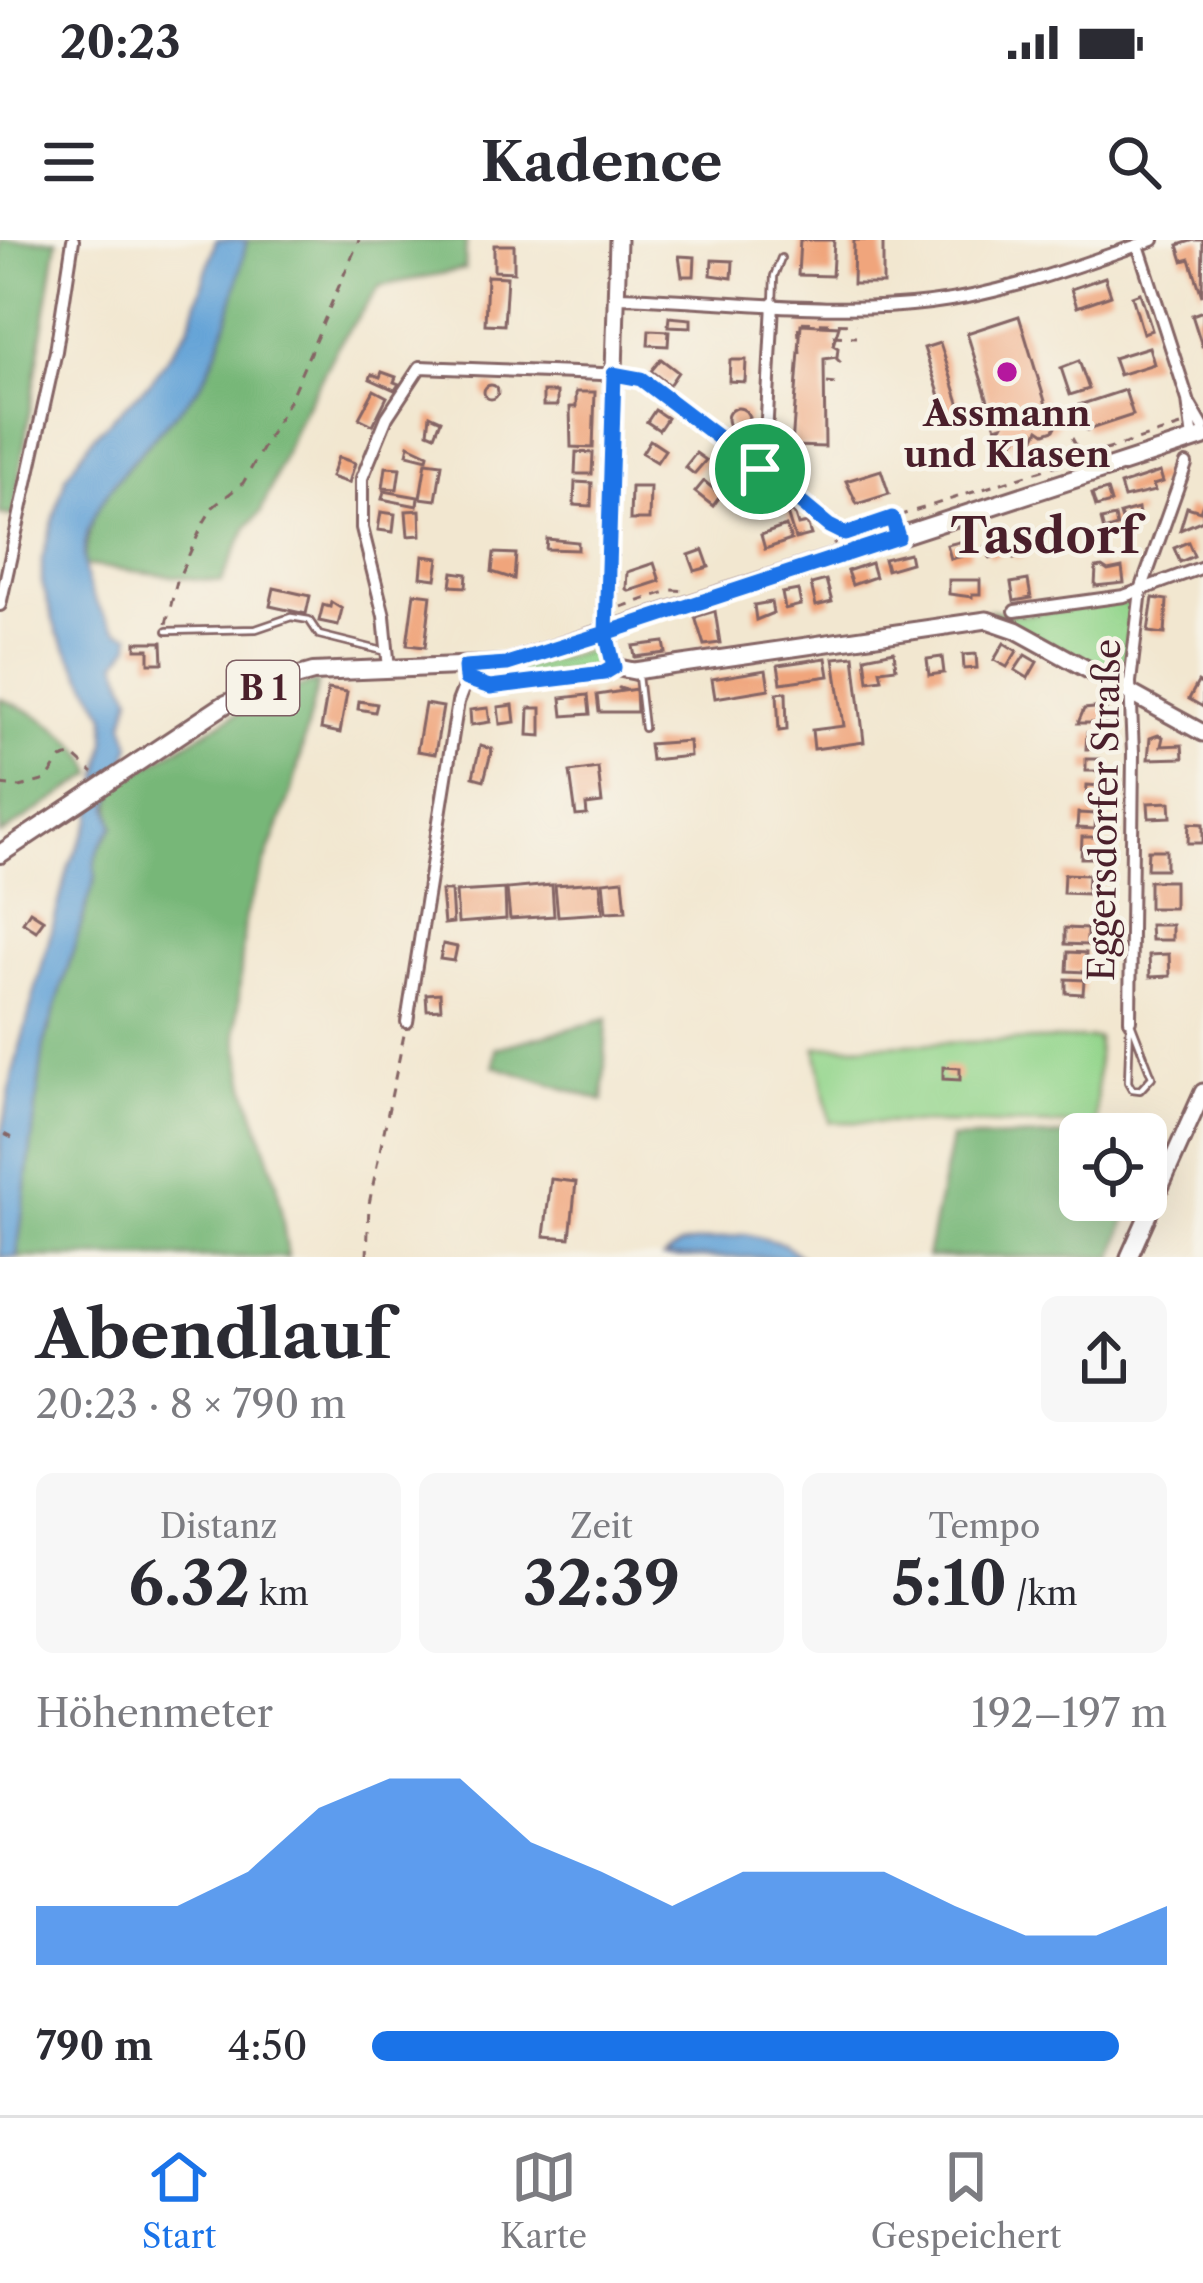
<!DOCTYPE html>
<html lang="de">
<meta charset="utf-8">
<style>
:root{--surface:#fff;--page:#f7f7f7;--text:#2b2b33;--muted:#7c7c81;--line:#e1e1e2;--accent:#1a73e8}
body{margin:0;font-family:"Libre Caslon Text",serif;background:var(--page);color:var(--text);height:100vh;display:flex;flex-direction:column;font-size:45px;white-space:nowrap}
*{box-sizing:border-box;margin:0}
p{font-size:39px;color:var(--muted)}
.icon{flex:none;width:66px;height:66px;fill:none;stroke:currentColor;stroke-width:2;stroke-linecap:round;stroke-linejoin:round}
.map{position:relative;height:1017px;overflow:hidden}
.sheet{display:flex;flex-direction:column;background:var(--surface);flex:1}
.sheet>*{flex:none}
.buttons{position:absolute;left:1059px;top:873px;display:grid;gap:24px}
.buttons a{display:grid;place-items:center;width:108px;height:108px;border-radius:18px;background:var(--surface);box-shadow:0 12px 48px #0002;font-size:60px}
.pin{position:absolute;display:grid;place-items:center;width:102px;height:102px;color:#fff;margin:-51px;border:6px solid #fff;border-radius:50%;box-shadow:0 3px 12px #0007}
.round{display:grid;place-items:center;flex:none;width:126px;height:126px;border-radius:18px;background:var(--page)}
.headline{display:flex;align-items:center;justify-content:space-between;height:204px;padding:0 36px}
h1{font-size:66px;font-weight:700;line-height:90px}
.metrics{display:grid;grid-template-columns:repeat(3,1fr);gap:18px;height:204px;padding:12px 36px}
.metrics div{display:grid;align-content:center;border-radius:18px;background:var(--page);text-align:center}
.metrics b{font-size:60px;font-weight:700}
.metrics small{font-size:33px;font-weight:400}
.metrics p{font-size:33px}
.chart{height:336px;padding:24px 36px}
.chart p{display:flex;justify-content:space-between}
.chart svg{width:100%;height:216px;margin-top:12px;fill:var(--accent);opacity:.7}
ul{padding:0 36px;list-style:none;font-size:39px}
li{display:grid;grid-template-columns:192px 144px 1fr;align-items:center;height:90px}
li i{height:30px;border-radius:15px;background:var(--accent)}
.status{display:flex;justify-content:space-between;align-items:center;height:84px;padding:0 60px;background:var(--surface);direction:ltr}
.status svg{height:33px;fill:currentColor}
header{display:flex;justify-content:space-between;align-items:center;height:156px;padding:0 36px;background:var(--surface);font-size:54px;font-weight:700}
.menu{display:flex;justify-content:space-around;align-items:center;height:168px;border-top:3px solid var(--line);background:var(--surface);font-size:33px;color:var(--muted)}
.menu a{display:grid;justify-items:center;gap:6px}
.menu .active{color:var(--accent)}
.map>svg:first-child{display:block}
</style>
<div class="status"><b>20:23</b><svg viewBox="0 0 49 12"><path d="M0 12V9h3v3zM5 12V6h3v6zM10 12V3h3v9zM15 12V0h3v12zM26 1h20v11H26zM47 4h2v5h-2z"/></svg></div>
<header><svg class="icon" aria-label="menu" viewBox="0 0 24 24"><path d="M4 6h16M4 12h16M4 18h16"/></svg>Kadence<svg class="icon" aria-label="search" viewBox="0 0 24 24"><circle cx="10" cy="10" r="6"/><path d="M15 15l6 6"/></svg></header>
<div class="map">
<svg width="1203" height="1017" viewBox="0 0 1203 1017">
<rect width="100%" height="100%" fill="#f7f3e8"/>
<filter id="ink" filterUnits="userSpaceOnUse"><feTurbulence type="fractalNoise" baseFrequency=".00833" numOctaves="2"/><feDisplacementMap in="SourceGraphic" scale="24" xChannelSelector="R" yChannelSelector="G"/><feConvolveMatrix kernelMatrix="1 2 1 2 8 2 1 2 1" color-interpolation-filters="sRGB"/></filter>
<filter id="wash" filterUnits="userSpaceOnUse"><feTurbulence type="fractalNoise" baseFrequency=".004" numOctaves="4" result="noise"/><feDisplacementMap in="SourceGraphic" scale="48" xChannelSelector="R" yChannelSelector="G"/><feGaussianBlur stdDeviation="2.7" result="paint"/><feColorMatrix in="noise" values="0 0 0 0 0 0 0 0 0 0 0 0 0 0 0 0 0 1.4 0 .05"/><feComposite in="paint" operator="in"/></filter>
<g filter="url(#wash)">
<rect width="100%" height="100%" fill="#f2e7d0"/>
<g fill="#94d68d" stroke="#6f7a5c" stroke-width="3">
<polygon points="1122,361 1132,369 1124,429 1115,438 995,376 990,370 1022,375"/>
<polygon points="592,410 601,419 598,425 586,428 502,439 478,439"/>
<polygon points="1098,798 1096,885 830,882 816,807"/>
</g>
<g fill="#77b778" stroke="#606b52" stroke-width="3">
<polygon points="0,0 57,0 13,276 0,274"/>
<polygon points="247,0 466,0 465,29 380,46 338,105 296,186 261,272 247,287 221,342 83,325 91,282 103,255 201,144 232,58"/>
<path d="M318 442 292 551 245 676 236 793 247 851 277 943 288 1017H17L44 805 87 666 97 610 114 586C109 567 110 560 120 542 186 507 243 460 318 442Z"/>
<path d="M0 459C32 469 85 500 94 534L0 595Z"/>
<polygon points="607,779 603,861 494,826 496,808"/>
<polygon points="1080,895 1080,960 1123,960 1126,979 1114,1017 927,1017 951,899"/>
</g>
<g fill="#64a3d7" stroke="#576181" stroke-width="3">
<path d="M216 0H247C236 46 226 101 202 142 195 155 181 167 171 178 114 242 40 306 117 391L131 395 130 406 117 422 131 456 124 483 131 505 109 566 114 586C102 602 91 614 96 636L44 805 17 1017H0V905L13 833 69 626 91 580 106 503V475L57 393 42 343V319L66 236 93 197 151 141 189 87Z"/>
<polygon points="745,994 784,1004 801,1017 664,1017 680,1005"/>
</g>
<g id="blocks">
<g fill="#f0a57c">
<polygon points="800,0 834,0 832,36 798,35"/>
<polygon points="854,0 883,0 883,44 853,44"/>
<polygon points="1194,0 1203,0 1202,56 1190,19 1183,21 1178,5"/>
<polygon points="494,5 514,5 514,32 494,31"/>
<polygon points="679,16 695,17 694,36 682,36"/>
<polygon points="712,20 733,21 732,38 711,35"/>
<polygon points="487,36 507,37 504,85 485,84"/>
<polygon points="1105,37 1111,55 1077,67 1071,49"/>
<polygon points="1140,53 1152,90 1143,93 1132,56"/>
<polygon points="1203,71 1203,106 1202,106 1192,75"/>
<polygon points="1019,76 1048,171 1061,177 1054,190 1045,193 1039,189 1033,202 1020,195 1008,205 995,198 1002,185 996,187 967,93"/>
<polygon points="669,77 691,79 691,87 668,86"/>
<polygon points="801,84 839,86 833,105 838,108 837,117 824,119 825,207 792,206"/>
<polygon points="649,90 669,91 668,106 648,105"/>
<polygon points="940,103 963,175 948,180 924,108"/>
<polygon points="1149,107 1154,124 1119,135 1113,118"/>
<polygon points="661,119 678,132 669,145 651,131"/>
<polygon points="730,120 746,120 745,142 729,141"/>
<polygon points="1079,121 1089,149 1070,155 1061,128"/>
<polygon points="382,132 396,137 394,142 399,144 395,150 370,139 372,134 380,137"/>
<circle cx="491" cy="152" r="7"/>
<polygon points="374,150 387,157 373,185 359,178"/>
<polygon points="1125,150 1133,175 1087,190 1079,165"/>
<rect x="543" y="152" width="14" height="14"/>
<polygon points="576,152 595,152 593,208 571,207 570,167 576,167"/>
<circle cx="738" cy="179" r="11"/>
<polygon points="655,170 667,178 659,190 647,182"/>
<polygon points="430,175 441,180 435,195 428,192"/>
<polygon points="650,200 665,210 657,222 642,213"/>
<polygon points="409,205 428,214 427,219 407,214"/>
<polygon points="576,212 593,213 592,234 575,234"/>
<polygon points="696,213 706,220 694,234 685,227"/>
<polygon points="338,217 355,223 349,243 331,237"/>
<polygon points="426,222 442,224 436,260 420,258"/>
<polygon points="386,227 400,228 397,249 383,248"/>
<polygon points="881,230 889,254 857,264 846,241"/>
<polygon points="1160,232 1163,242 1153,245 1155,251 1124,258 1120,245"/>
<polygon points="749,240 764,252 753,266 738,254"/>
<polygon points="704,241 721,255 713,266 695,252"/>
<polygon points="575,242 592,243 591,266 574,265"/>
<polygon points="631,247 650,247 649,280 630,280"/>
<polygon points="1107,250 1111,263 1096,267 1092,254"/>
<polygon points="384,251 418,257 417,266 382,259"/>
<polygon points="1203,263 1203,280 1180,290 1187,267 1200,271"/>
<polygon points="1138,269 1139,275 1128,278 1132,291 1126,293 1120,274"/>
<polygon points="420,270 421,295 408,296 406,271"/>
<polygon points="381,272 395,274 393,292 378,290"/>
<polygon points="794,272 798,285 807,283 811,295 795,299 787,273"/>
<polygon points="1115,277 1117,287 1104,291 1101,280"/>
<polygon points="786,286 791,300 765,309 761,295"/>
<polygon points="1024,297 1027,316 1014,318 1011,299"/>
<polygon points="547,299 578,302 578,310 546,309"/>
<polygon points="967,300 971,314 951,319 947,305"/>
<polygon points="999,301 1003,313 990,318 986,306"/>
<polygon points="1188,302 1194,316 1180,322 1174,308"/>
<polygon points="703,310 709,327 695,331 689,315"/>
<polygon points="494,313 516,314 514,339 492,332"/>
<polygon points="909,313 911,323 887,330 884,319"/>
<polygon points="423,316 439,318 436,339 421,337"/>
<polygon points="654,323 660,341 629,351 626,349 627,332"/>
<polygon points="871,323 875,337 852,345 847,331"/>
<polygon points="1102,327 1108,331 1122,328 1124,343 1095,346 1096,328"/>
<polygon points="453,332 467,334 466,347 451,346"/>
<polygon points="826,340 832,362 816,366 811,344"/>
<polygon points="949,340 980,340 980,354 972,354 972,357 949,354"/>
<polygon points="1028,340 1031,358 1014,361 1011,343"/>
<polygon points="274,348 310,356 306,374 270,366"/>
<polygon points="798,350 801,365 785,369 782,353"/>
<polygon points="414,353 431,355 425,407 407,405"/>
<polygon points="1153,358 1167,360 1165,394 1148,392"/>
<polygon points="331,362 342,369 338,385 319,381 323,365 330,367"/>
<polygon points="771,362 773,373 756,380 754,365"/>
<polygon points="715,371 720,403 704,405 695,377"/>
<polygon points="136,402 162,402 163,423 149,423 149,409 136,409"/>
<polygon points="664,402 666,413 635,417 633,406"/>
<polygon points="1004,403 1017,411 1007,427 994,420"/>
<polygon points="894,411 896,428 880,430 882,439 868,441 865,417"/>
<polygon points="976,414 977,428 964,429 963,415"/>
<polygon points="1025,415 1037,422 1028,438 1015,430"/>
<polygon points="854,416 864,502 814,509 812,490 844,486 834,418"/>
<polygon points="942,417 944,433 929,435 927,419"/>
<polygon points="826,418 829,436 781,443 778,425"/>
<polygon points="766,430 769,449 715,458 712,439"/>
<polygon points="1198,442 1203,445 1203,467 1189,459"/>
<polygon points="328,449 347,452 340,493 321,489"/>
<polygon points="636,449 637,472 599,472 597,455"/>
<polygon points="786,452 787,490 779,491 777,453"/>
<polygon points="588,455 590,474 563,476 561,458"/>
<polygon points="359,461 377,464 375,472 358,469"/>
<polygon points="425,464 443,467 435,514 417,511"/>
<polygon points="513,465 515,482 500,484 498,467"/>
<polygon points="1106,467 1106,483 1078,483 1084,469"/>
<polygon points="488,468 490,482 471,485 470,470"/>
<polygon points="529,468 541,468 541,496 528,495"/>
<polygon points="1087,493 1103,493 1102,509 1086,509"/>
<polygon points="1158,495 1163,497 1161,506 1182,505 1183,518 1148,519 1150,498"/>
<polygon points="689,501 690,516 651,520 649,504"/>
<polygon points="480,506 492,509 484,540 473,537"/>
<rect x="1086" y="519" width="13" height="12"/>
<polygon points="598,528 602,563 586,565 587,575 576,576 570,532"/>
<polygon points="1087,545 1100,546 1099,562 1086,561"/>
<polygon points="1170,562 1171,577 1149,578 1148,563"/>
<polygon points="1078,573 1096,574 1095,589 1077,588"/>
<polygon points="1189,583 1203,584 1203,603 1188,603"/>
<polygon points="1082,597 1099,597 1098,618 1081,618"/>
<polygon points="1148,610 1166,610 1166,629 1147,629"/>
<polygon points="1064,634 1088,635 1087,654 1063,653"/>
<polygon points="623,640 626,671 606,672 603,642"/>
<rect x="1149" y="641" width="25" height="27"/>
<polygon points="600,642 603,673 558,676 555,645"/>
<polygon points="552,645 554,676 510,679 507,649"/>
<polygon points="505,649 506,679 458,683 456,652"/>
<polygon points="441,651 451,651 453,683 444,684"/>
<polygon points="30,671 44,680 36,691 23,682"/>
<polygon points="1150,685 1172,685 1172,700 1151,700"/>
<polygon points="1065,688 1087,689 1087,705 1065,704"/>
<polygon points="443,704 457,707 454,721 440,719"/>
<polygon points="1068,712 1086,713 1085,732 1067,731"/>
<polygon points="1169,714 1170,736 1150,737 1149,715"/>
<polygon points="1066,739 1084,740 1083,754 1066,753"/>
<polygon points="440,753 441,769 427,770 426,754"/>
<polygon points="943,827 960,828 960,840 943,839"/>
<polygon points="551,939 576,942 570,998 544,996"/>
</g>
</g>
</g>
<g filter="url(#ink)">
<use href="#blocks" fill-opacity="0" stroke="#856565" stroke-width="3"/>
<g fill="none" stroke-linecap="round" stroke-linejoin="round">
<g stroke="#856565" stroke-width="10">
<g id="lane">
<polyline points="773,63 774,36 781,18"/>
<polyline points="892,278 896,291"/>
<polyline points="167,391 256,389 291,377 309,380 319,395 383,411"/>
<polyline points="638,436 644,488"/>
<polygon points="1130,780 1152,837 1140,850 1132,849 1128,842"/>
</g>
</g>
<g stroke="#856565" stroke-width="16">
<g id="street">
<polyline points="1138,5 1188,160 1193,200"/>
<path d="M616 57C720 59 827 76 930 63 1006 54 1081 24 1153 0"/>
<polyline points="1189,163 1203,187"/>
<polyline points="760,229 765,216 773,63"/>
<polyline points="0,365 56,111 73,0"/>
<polyline points="1015,371 1124,356 1203,327"/>
<polyline points="389,429 384,376 362,288 362,238 387,177 420,127 628,135 641,139 808,266"/>
<polyline points="467,439 490,447 590,436 614,427"/>
<polyline points="1130,780 1133,513 1130,442 1141,350 1186,224"/>
<polyline points="407,782 458,462 467,439 465,427"/>
</g>
</g>
<g stroke="#856565" stroke-width="21">
<g id="secondary">
<polyline points="618,0 606,393 614,427 634,431 987,380 1016,390 1203,493"/>
<polyline points="1129,1017 1203,852"/>
</g>
</g>
<g stroke="#856565" stroke-width="22">
<polyline id="primary" points="0,614 224,465 271,444 313,432 507,424 1203,197"/>
</g>
<g stroke="#856565" stroke-width="3" stroke-dasharray="9 9" stroke-linecap="butt">
<polyline points="833,96 856,97"/>
<polyline points="800,114 798,82 856,84"/>
<polyline points="836,118 841,123"/>
<polyline points="827,143 835,144"/>
<polyline points="1072,198 1082,216"/>
<polyline points="818,274 829,286 843,293"/>
<polyline points="898,276 1181,186"/>
<polyline points="833,304 845,294 883,281"/>
<polyline points="621,367 672,350 687,351"/>
<polyline points="166,384 177,341 204,282 213,267 243,243 289,161 359,0"/>
<polyline points="626,450 619,448 629,447"/>
<polyline points="0,545 20,547 46,540 61,519 73,515 93,533"/>
<polyline points="4,894 12,898"/>
<polyline points="367,1017 369,964 405,790"/>
</g>
<use href="#lane" stroke="#fff" stroke-width="4.5"/>
<use href="#street" stroke="#fff" stroke-width="10"/>
<use href="#secondary" stroke="#fff" stroke-width="15"/>
<use href="#primary" stroke="#fff" stroke-width="16"/>
</g>
</g>
<g fill="none" stroke-linecap="round" stroke-linejoin="round" filter="url(#ink)">
<g stroke="#fff" stroke-width="24">
<polyline id="route" points="760,229 641,139 614,134 606,393 507,424 465,427 466,439 490,447 604,433 614,427 606,393 898,297 892,278 845,294 829,286 760,229"/>
</g>
<use href="#route" stroke="#1a73e8" stroke-width="15"/>
</g>
<circle fill="#b5179e" stroke="#f7f3e8" stroke-width="4.5" cx="1007" cy="132" r="12"/>
<g text-anchor="middle" stroke-width="9" stroke-linejoin="round" paint-order="stroke">
<rect fill="#f7f3e8" stroke="#7e5f64" stroke-width="3" x="227" y="421" width="72" height="54" rx="9"/>
<g font-size="33" font-weight="bold" fill="#4a1f2b">
<text x="263" y="460">B 1</text>
</g>
<g font-size="36" font-weight="bold" fill="#4a1f2b" stroke="#f7f3e8">
<text x="1007" y="186">Assmann<tspan x="1007" dy="41">und Klasen</tspan></text>
</g>
<g font-size="36" fill="#4a1f2b" stroke="#f7f3e8">
<text transform="translate(1104 570) rotate(-89)" y="13">Eggersdorfer Straße</text>
</g>
<g font-size="48" font-weight="bold" fill="#4a1f2b" stroke="#f7f3e8">
<text x="1045" y="313">Tasdorf</text>
</g>
</g>
</svg>
<div class="buttons">
<a><svg class="icon" aria-label="locate" viewBox="0 0 24 24"><circle cx="12" cy="12" r="6"/><path d="M12 2v4M12 18v4M2 12h4M18 12h4"/></svg></a>
</div>
<div class="pin" style="left:760px;top:229px;background:#1e9e55"><svg class="icon" aria-label="arrive" viewBox="0 0 24 24"><path d="M6 21V4h12l-3 4 3 4H6"/></svg></div>
</div>
<section class="sheet">
<div class="headline"><div><h1>Abendlauf</h1><p>20:23 · 8 × 790 m</p></div><a class="round"><svg class="icon" aria-label="share" viewBox="0 0 24 24"><path d="M12 15V3M7 8l5-5 5 5M5 13v7h14v-7"/></svg></a></div>
<div class="metrics">
<div><p>Distanz</p><b>6.32<small> km</small></b></div>
<div><p>Zeit</p><b>32:39</b></div>
<div><p>Tempo</p><b>5:10<small> /km</small></b></div>
</div>
<div class="chart"><p><span>Höhenmeter</span>192–197 m</p>
<svg viewBox="0 0 160 44" preserveAspectRatio="none"><path d="M0 44V32L10 32L20 32L30 25L40 12L50 6L60 6L70 19L80 25L90 32L100 25L110 25L120 25L130 32L140 38L150 38L160 32V44z"/></svg>
</div>
<ul>
<li><b>790 m</b>4:50<i style="width:94%"></i></li>
</ul>
</section>
<nav class="menu">
<a class="active"><svg class="icon" aria-label="home" viewBox="0 0 24 24"><path d="M3 11l9-7 9 7M6 9v11h12V9"/></svg>Start</a>
<a><svg class="icon" aria-label="map" viewBox="0 0 24 24"><path d="M3 6l6-2 6 2 6-2v14l-6 2-6-2-6 2zM9 4v14M15 6v14"/></svg>Karte</a>
<a><svg class="icon" aria-label="saved" viewBox="0 0 24 24"><path d="M7 4h10v16l-5-4-5 4z"/></svg>Gespeichert</a>
</nav>
